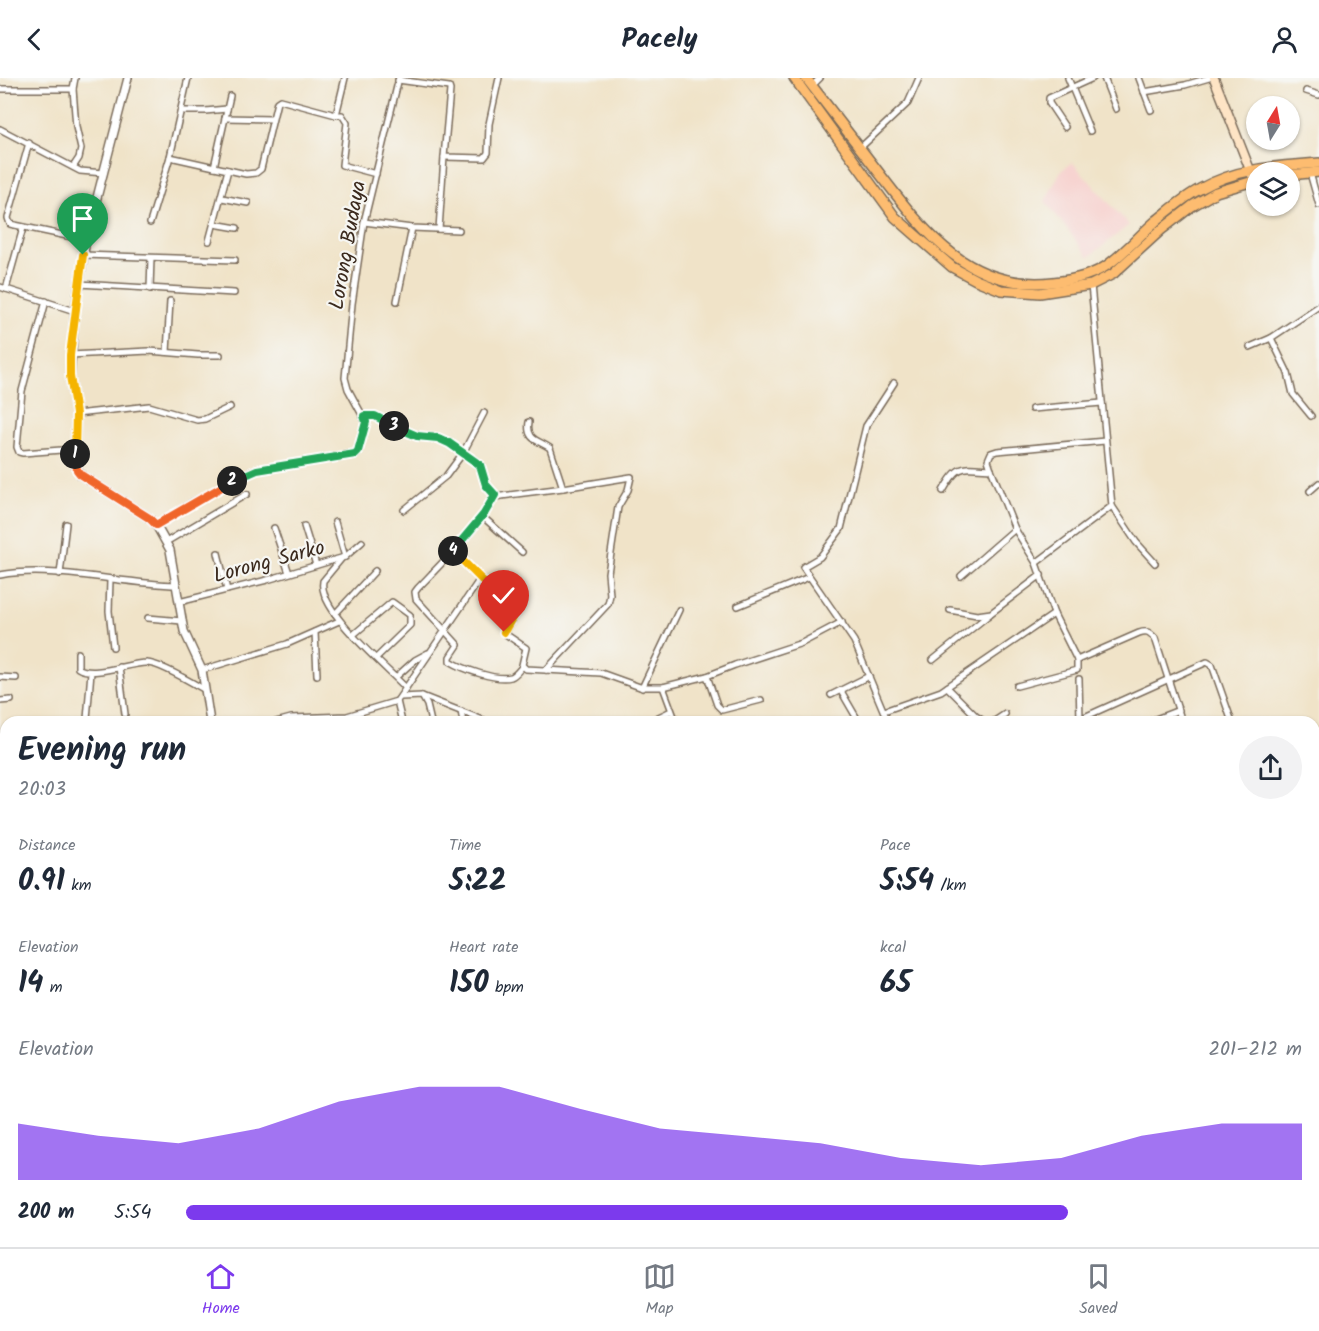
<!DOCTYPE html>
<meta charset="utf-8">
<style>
:root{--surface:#fff;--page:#f2f2f3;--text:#1f2937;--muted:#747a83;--line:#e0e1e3;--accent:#7c3aed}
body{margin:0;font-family:Kalam,sans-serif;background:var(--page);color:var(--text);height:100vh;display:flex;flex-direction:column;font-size:22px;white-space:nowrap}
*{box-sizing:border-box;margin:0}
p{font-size:20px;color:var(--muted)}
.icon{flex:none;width:33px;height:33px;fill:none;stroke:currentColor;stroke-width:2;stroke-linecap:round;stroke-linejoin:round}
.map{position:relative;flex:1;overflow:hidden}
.drawer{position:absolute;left:0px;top:638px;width:1320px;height:532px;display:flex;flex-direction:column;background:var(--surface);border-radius:18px 18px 0 0;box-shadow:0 2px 4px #0004}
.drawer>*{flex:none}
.needle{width:39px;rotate:11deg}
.tools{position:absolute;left:1246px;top:18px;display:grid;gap:12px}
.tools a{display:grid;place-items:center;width:54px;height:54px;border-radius:50%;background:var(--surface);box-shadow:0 2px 4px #0004;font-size:30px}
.pin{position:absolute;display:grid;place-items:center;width:51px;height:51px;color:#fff;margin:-62px -26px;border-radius:50% 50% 50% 0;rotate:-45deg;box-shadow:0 0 6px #0007}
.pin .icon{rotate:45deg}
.km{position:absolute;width:30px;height:30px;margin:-15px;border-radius:50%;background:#222;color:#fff;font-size:16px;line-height:30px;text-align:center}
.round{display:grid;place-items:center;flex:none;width:63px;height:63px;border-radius:32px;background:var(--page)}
.headline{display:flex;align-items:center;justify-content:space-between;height:102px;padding:0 18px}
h1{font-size:33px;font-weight:700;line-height:45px}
.figures{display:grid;grid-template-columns:repeat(3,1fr);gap:9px;height:102px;padding:6px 18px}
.figures div{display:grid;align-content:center}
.figures b{font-size:30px;font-weight:700}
.figures small{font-size:16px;font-weight:400}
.figures p{font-size:16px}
.chart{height:168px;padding:12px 18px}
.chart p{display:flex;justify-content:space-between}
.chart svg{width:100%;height:108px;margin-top:6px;fill:var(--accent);opacity:.7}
ul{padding:0 18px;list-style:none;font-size:20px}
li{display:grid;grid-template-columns:96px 72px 1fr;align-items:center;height:45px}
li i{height:15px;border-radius:8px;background:var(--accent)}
header{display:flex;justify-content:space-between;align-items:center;height:78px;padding:0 18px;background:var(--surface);font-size:27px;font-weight:700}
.menu{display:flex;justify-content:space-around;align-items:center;height:84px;border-top:2px solid var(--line);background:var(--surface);font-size:16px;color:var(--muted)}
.menu a{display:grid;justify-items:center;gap:3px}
.menu .on{color:var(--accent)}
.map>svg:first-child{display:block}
</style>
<header><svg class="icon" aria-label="back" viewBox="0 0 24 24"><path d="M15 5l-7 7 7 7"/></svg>Pacely<svg class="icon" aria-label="person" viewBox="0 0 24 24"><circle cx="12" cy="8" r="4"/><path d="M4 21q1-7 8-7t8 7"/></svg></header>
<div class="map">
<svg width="1319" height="1169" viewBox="0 0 1319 1169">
<rect width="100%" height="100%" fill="#f6f6f2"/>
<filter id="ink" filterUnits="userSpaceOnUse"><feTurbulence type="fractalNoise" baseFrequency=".0167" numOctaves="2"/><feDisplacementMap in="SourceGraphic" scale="12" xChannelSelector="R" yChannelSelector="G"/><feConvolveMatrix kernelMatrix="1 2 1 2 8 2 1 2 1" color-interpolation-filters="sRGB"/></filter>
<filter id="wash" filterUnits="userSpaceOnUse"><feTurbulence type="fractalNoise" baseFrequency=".008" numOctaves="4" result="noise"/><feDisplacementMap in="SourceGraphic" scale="24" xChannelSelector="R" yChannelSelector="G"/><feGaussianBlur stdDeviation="1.35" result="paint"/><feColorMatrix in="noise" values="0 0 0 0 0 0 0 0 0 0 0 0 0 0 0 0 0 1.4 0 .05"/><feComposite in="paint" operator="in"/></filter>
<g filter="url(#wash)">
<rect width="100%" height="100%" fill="#f0e3c8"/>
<polygon fill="#f7d0cd" points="1072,84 1129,147 1089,179 1045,123 1061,93"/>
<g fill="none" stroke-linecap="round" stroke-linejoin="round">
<g stroke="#7fbdf2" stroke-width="12">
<polyline points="0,1067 6,1083"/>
<polyline points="0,1126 6,1090"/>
</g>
</g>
</g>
<g filter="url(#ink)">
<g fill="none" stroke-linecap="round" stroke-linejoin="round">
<g stroke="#7a6b5a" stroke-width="8">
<g id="minor">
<polyline points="1068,0 1090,53"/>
<polyline points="1104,0 1116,31"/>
<polyline points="1139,0 1151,32"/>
<polyline points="398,2 449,9 450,12 444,79 484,80 488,75 489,46 499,0"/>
<polyline points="812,8 820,0"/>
<polyline points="0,11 73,11 75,0"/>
<polyline points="1306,13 1319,17"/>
<polyline points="1144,14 1185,7 1209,0"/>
<polyline points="181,33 205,33 227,31"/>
<polyline points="336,37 345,0"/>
<polyline points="225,40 272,41"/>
<polyline points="1065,49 1049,25 1049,20 1093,0"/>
<polyline points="0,51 80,93 104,95"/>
<polyline points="29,65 8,140 10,146 86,162"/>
<polyline points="860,70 908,25 919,0"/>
<polyline points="170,79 246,96 256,95 261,91 277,24 280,22 336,37 342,37 347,45 342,87 376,96"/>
<polyline points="73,89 79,80 81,71 76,49 73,11"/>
<polyline points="214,89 230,18"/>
<polyline points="1310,95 1319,127"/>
<polyline points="222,120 248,125"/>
<polyline points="364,144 412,150 459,152"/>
<polyline points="150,145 170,79 188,0"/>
<polyline points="214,146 237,150"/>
<polyline points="439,151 444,79"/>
<polyline points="209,163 228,92"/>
<polyline points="83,177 235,182"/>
<polyline points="79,206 234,215"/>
<polyline points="0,209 75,233"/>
<polyline points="6,211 23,150"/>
<polyline points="150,211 151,180"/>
<polyline points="46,223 22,313 17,369 19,374 23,375 74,371"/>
<polyline points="397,223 412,150"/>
<polyline points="1271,260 1288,295 1293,316 1311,338"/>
<polyline points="1250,269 1271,260 1319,228"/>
<polyline points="167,274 170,223"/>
<polyline points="70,277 149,273 198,277 220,277"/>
<polyline points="1032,331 1102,325"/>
<polyline points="76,336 149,328 197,342 205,341 230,329"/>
<path d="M364 338H375L414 357 437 360 449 365 480 387 486 407 494 417C488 440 437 490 418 510L415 514 416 521 458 567 450 579V583C463 591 496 603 511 599 516 597 519 592 522 589"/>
<path d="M943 413C958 386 961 389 991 391"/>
<polyline points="1310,413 1319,405"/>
<path d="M494 419 563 410 550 370C538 362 526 362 529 344"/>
<polyline points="1112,428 1136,464 1155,485"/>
<polyline points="404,432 446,398 463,375 484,335"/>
<polyline points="482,438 522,474"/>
<polyline points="335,444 345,479"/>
<polyline points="156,447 193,424 251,393 357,375 366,344 348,311 345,300 352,226 364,144 399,0"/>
<polyline points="304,448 316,487"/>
<polyline points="274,450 289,495"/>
<polyline points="166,464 247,416"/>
<polyline points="452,474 486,506 516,529 516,533 504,555 526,570 522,587 526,591 601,595 640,609 663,609 707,598 735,587 802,565 842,544"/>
<polyline points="218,475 227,512"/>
<path d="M342 480 323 503C317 532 386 589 406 610"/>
<polyline points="1036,485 1015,451 991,391 988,382 991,375 997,373 1105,363"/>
<polyline points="60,496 66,446"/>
<path d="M0 497C54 487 121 506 177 507"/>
<polyline points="961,498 1015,451"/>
<polyline points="110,502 109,533 113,569"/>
<polyline points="179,524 267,502 334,482 345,479 362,464"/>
<polyline points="738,528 809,499"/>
<polyline points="950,532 977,537 991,535 1041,497"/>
<polyline points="335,536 375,493"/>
<polyline points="148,540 182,543"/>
<polyline points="315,554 317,597"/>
<polyline points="353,557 392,524 410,537 410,547 376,580"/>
<path d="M78 575V590C93 600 128 585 146 585 158 584 193 605 205 612"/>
<polyline points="933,582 990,536"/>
<path d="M1077 582 1139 555C1147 552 1149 554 1155 560L1182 644"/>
<polyline points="119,589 125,636"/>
<polyline points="202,592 287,566 339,543"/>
<polyline points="546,592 608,526 610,517 608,495 618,429 628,412 631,399 563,410"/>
<polyline points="707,598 717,627 722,632 761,622"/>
<polyline points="0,599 16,600"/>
<polyline points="396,599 415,582 428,575"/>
<polyline points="1079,601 1080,642"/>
<polyline points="1017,608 1077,592 1077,582 1054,536 1036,485 1112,428 1091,207"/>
<polyline points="663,609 676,644"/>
<polyline points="947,609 976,638 985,644"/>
<polyline points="642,610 679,532"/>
<polyline points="841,613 859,644"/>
<polyline points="831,617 869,598"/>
<polyline points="422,618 488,644"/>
<polyline points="401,619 422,618 427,627 431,644"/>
<polyline points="0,623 11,622"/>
<polyline points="397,623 402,644"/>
<polyline points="461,633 463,644"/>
<polyline points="884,633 941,613 1054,536"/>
<polyline points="87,641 91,594"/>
<polyline points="276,644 291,640 347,638 397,623 480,501"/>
<polyline points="648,644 671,633"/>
<polyline points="888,644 854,563 803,489 820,479 841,451 866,348 894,305"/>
<polyline points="993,644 1005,636"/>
<polyline points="1069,644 1080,641 1207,584 1212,587 1232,644"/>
<polyline points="1148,644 1179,632"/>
<polyline points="0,664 6,665"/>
<polyline points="1314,739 1319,737"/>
<polyline points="0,820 6,848"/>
<polyline points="0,917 6,929"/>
<polyline points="0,961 6,958"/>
<polyline points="1314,972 1319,973"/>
<polyline points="1314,989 1319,990"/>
<polyline points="0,1014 6,1012"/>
<polyline points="1314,1135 1319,1137"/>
<polyline points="265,1164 268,1169"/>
<polyline points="331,1164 336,1169"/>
<polyline points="420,1164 421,1169"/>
<polyline points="594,1164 595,1169"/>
<polyline points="639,1164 640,1169"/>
<polyline points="765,1164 773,1169"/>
<polyline points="226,1169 233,1164"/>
<polyline points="710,1169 714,1164"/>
<polyline points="809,1169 811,1164"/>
<polyline points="848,1169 852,1164"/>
<polyline points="882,1169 884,1164"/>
<polyline points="978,1169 978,1164"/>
<polyline points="1014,1169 1014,1164"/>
<polyline points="1040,1169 1041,1164"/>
<polyline points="1084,1169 1086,1164"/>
<polyline points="1202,1169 1203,1164"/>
</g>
</g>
<g stroke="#7a6b5a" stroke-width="10">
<g id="tertiary">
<polyline points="128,0 86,162 75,233 70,298 76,336 75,386 81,397 149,440 156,447 170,472 184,553 202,592 210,644"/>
<polyline points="497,1164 499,1169"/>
</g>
</g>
<g stroke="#7a6b5a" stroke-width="11">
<polyline id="secondary" points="1214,0 1254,102"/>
</g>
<g stroke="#7a6b5a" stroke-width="12">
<g id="primary">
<polyline points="794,0 895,139 952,189 976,202 1001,212 1040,215 1091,207 1113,196 1161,152 1192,128 1216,114 1257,102"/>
<path d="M806 0C828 29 851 58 873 87 921 149 965 214 1053 204 1073 202 1093 198 1109 186 1126 173 1140 157 1156 143 1170 132 1184 119 1200 111 1237 90 1278 88 1319 85"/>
<polyline points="1290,97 1319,94"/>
</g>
</g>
<use href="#minor" stroke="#fff" stroke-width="5"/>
<use href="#tertiary" stroke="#fff" stroke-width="7"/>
<use href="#secondary" stroke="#fee4c5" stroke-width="8"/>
<use href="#primary" stroke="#fdbc6f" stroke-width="9"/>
</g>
</g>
<g fill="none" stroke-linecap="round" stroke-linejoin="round" filter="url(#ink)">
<g stroke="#fff" stroke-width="12">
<polyline id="split-1" points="75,376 76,336 70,298 70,277 83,177"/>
</g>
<g stroke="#fff" stroke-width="12">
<polyline id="split-2" points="75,376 77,392 81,397 149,440 156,447 232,403"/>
</g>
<g stroke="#fff" stroke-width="12">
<polyline id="split-3" points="232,403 257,392 355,376 358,373 366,344 364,338 375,338 394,348"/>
</g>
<g stroke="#fff" stroke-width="12">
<polyline id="split-4" points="394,348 417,358 438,360 449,365 480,387 486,407 495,417 484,436 453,473"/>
</g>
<g stroke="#fff" stroke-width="12">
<polyline id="split-5" points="453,473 486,506 516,529 516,533 504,554"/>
</g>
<use href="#split-1" stroke="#f5b400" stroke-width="8"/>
<use href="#split-2" stroke="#f0652b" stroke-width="8"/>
<use href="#split-3" stroke="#22a559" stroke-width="8"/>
<use href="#split-4" stroke="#22a559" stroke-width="8"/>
<use href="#split-5" stroke="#f5b400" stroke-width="8"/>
</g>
<g text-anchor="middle" stroke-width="4.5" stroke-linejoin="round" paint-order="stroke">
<g font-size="21" fill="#3b2a1e" stroke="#f6f6f2">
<text transform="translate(347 167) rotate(-80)" y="7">Lorong Budaya</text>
<text transform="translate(269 483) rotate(-15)" y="7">Lorong Sarko</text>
</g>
</g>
</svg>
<div class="tools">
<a><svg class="needle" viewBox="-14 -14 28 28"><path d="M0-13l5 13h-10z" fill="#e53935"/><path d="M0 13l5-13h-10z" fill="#747a83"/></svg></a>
<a><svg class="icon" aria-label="layers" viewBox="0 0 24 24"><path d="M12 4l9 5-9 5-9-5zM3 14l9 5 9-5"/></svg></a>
</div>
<div class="pin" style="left:83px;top:177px;background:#1e9e55"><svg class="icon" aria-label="arrive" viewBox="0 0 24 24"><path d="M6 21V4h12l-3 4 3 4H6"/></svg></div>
<div class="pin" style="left:504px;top:554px;background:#d93025"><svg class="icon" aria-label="check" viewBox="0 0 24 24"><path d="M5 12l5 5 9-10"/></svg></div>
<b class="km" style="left:75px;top:376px">1</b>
<b class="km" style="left:232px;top:403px">2</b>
<b class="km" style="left:394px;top:348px">3</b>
<b class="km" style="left:453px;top:473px">4</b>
<section class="drawer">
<div class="headline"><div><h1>Evening run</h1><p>20:03</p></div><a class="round"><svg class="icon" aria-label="share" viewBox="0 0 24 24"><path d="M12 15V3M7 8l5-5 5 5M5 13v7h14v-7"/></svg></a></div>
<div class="figures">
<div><p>Distance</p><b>0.91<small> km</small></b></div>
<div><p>Time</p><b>5:22</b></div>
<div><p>Pace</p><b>5:54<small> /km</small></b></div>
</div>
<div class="figures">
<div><p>Elevation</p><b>14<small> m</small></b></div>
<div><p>Heart rate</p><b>150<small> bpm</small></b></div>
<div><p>kcal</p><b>65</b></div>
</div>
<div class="chart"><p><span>Elevation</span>201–212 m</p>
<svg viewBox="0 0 160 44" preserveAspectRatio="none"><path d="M0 44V21L10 26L20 29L30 23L40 12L50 6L60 6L70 15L80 23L90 26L100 29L110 35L120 38L130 35L140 26L150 21L160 21V44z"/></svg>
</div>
<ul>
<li><b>200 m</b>5:54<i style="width:79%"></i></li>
</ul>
</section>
</div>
<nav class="menu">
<a class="on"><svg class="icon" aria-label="home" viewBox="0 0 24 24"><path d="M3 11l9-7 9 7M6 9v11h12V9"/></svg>Home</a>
<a><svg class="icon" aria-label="map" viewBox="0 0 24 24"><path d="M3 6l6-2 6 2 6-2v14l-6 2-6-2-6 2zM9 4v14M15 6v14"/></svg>Map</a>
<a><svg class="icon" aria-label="saved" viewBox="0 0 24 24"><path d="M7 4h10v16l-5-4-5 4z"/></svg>Saved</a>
</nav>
